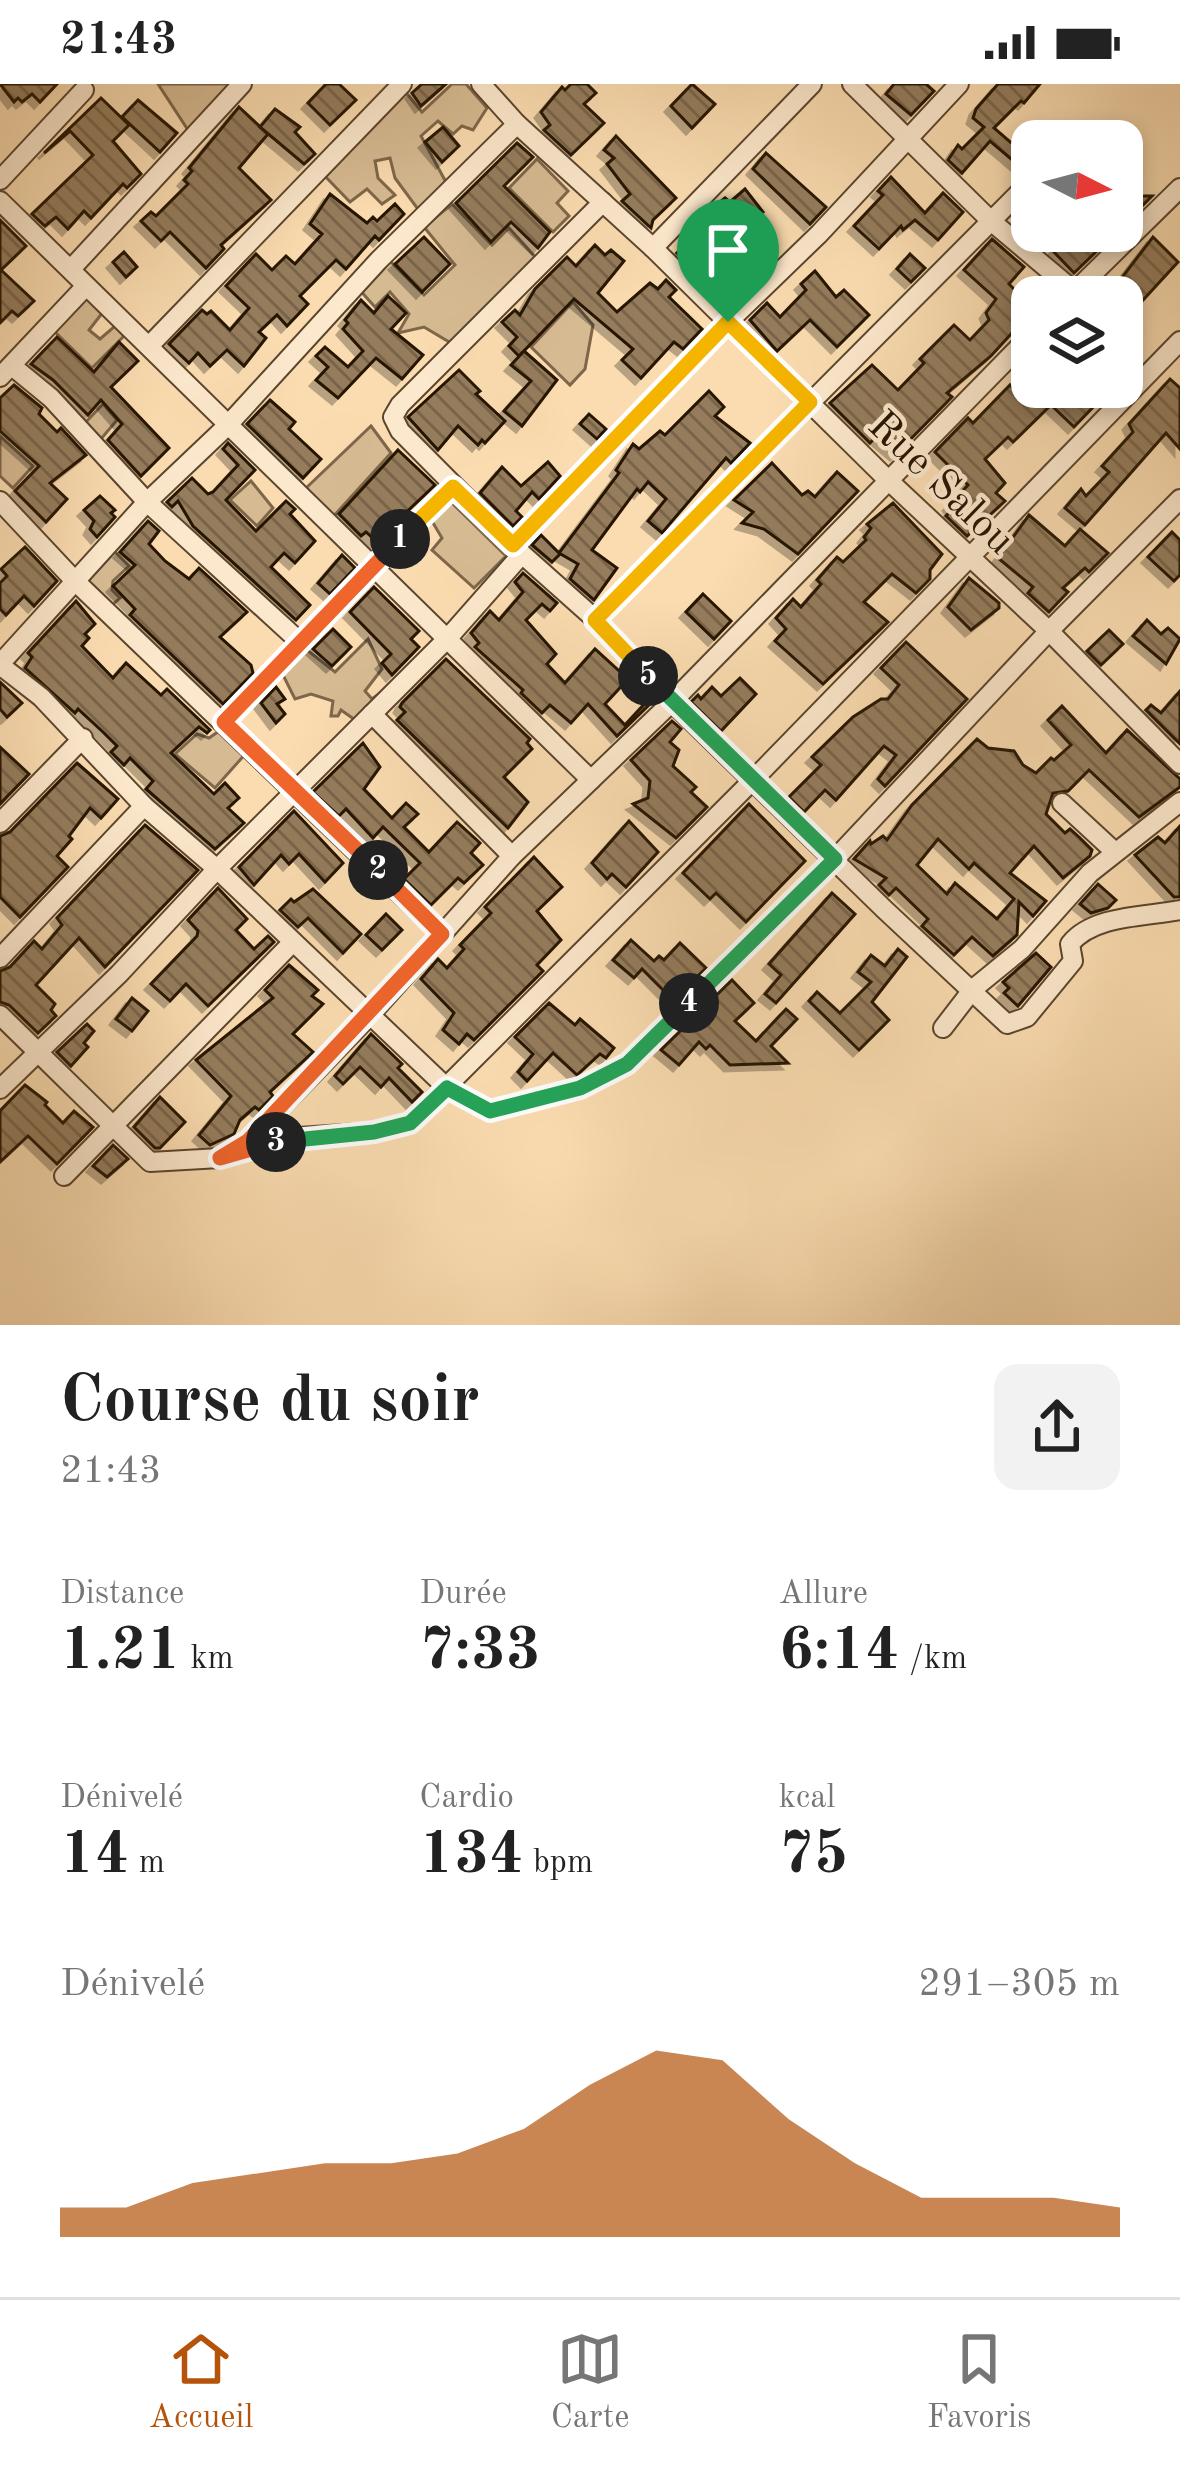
<!DOCTYPE html>
<html lang="fr">
<meta charset="utf-8">
<style>
:root{--surface:#fff;--page:#f2f2f2;--text:#222;--muted:#767676;--line:#e0e0e0;--accent:#b45309}
body{margin:0;font-family:"Old Standard TT",serif;background:var(--page);color:var(--text);height:100vh;display:flex;flex-direction:column;font-size:45px;white-space:nowrap}
*{box-sizing:border-box;margin:0}
p{font-size:39px;color:var(--muted)}
.icon{flex:none;width:66px;height:66px;fill:none;stroke:currentColor;stroke-width:2;stroke-linecap:round;stroke-linejoin:round}
.map{position:relative;height:1241px;overflow:hidden}
.panel{display:flex;flex-direction:column;background:var(--surface);flex:1}
.panel>*{flex:none}
.needle{width:78px;rotate:96deg}
.tools{position:absolute;left:1011px;top:36px;display:grid;gap:24px}
.tools a{display:grid;place-items:center;width:132px;height:132px;border-radius:24px;background:var(--surface);box-shadow:0 6px 18px #0003;font-size:60px}
.pin{position:absolute;display:grid;place-items:center;width:102px;height:102px;color:#fff;margin:-123px -51px;border-radius:50% 50% 50% 0;rotate:-45deg;box-shadow:0 0 12px #0007}
.pin .icon{rotate:45deg}
.km{position:absolute;width:60px;height:60px;margin:-30px;border-radius:50%;background:#222;color:#fff;font-size:33px;line-height:60px;text-align:center}
.round{display:grid;place-items:center;flex:none;width:126px;height:126px;border-radius:24px;background:var(--page)}
.summary{display:flex;align-items:center;justify-content:space-between;height:204px;padding:0 60px}
h1{font-size:66px;font-weight:600;line-height:90px}
.stats{display:grid;grid-template-columns:repeat(3,1fr);gap:18px;height:204px;padding:12px 60px}
.stats div{display:grid;align-content:center}
.stats b{font-size:60px;font-weight:600}
.stats small{font-size:33px;font-weight:400}
.stats p{font-size:33px}
.chart{height:336px;padding:24px 60px}
.chart p{display:flex;justify-content:space-between}
.chart svg{width:100%;height:216px;margin-top:12px;fill:var(--accent);opacity:.7}
.status{display:flex;justify-content:space-between;align-items:center;height:84px;padding:0 60px;background:var(--surface);direction:ltr}
.status svg{height:33px;fill:currentColor}
.tabs{display:flex;justify-content:space-around;align-items:center;height:168px;border-top:3px solid var(--line);background:var(--surface);font-size:33px;color:var(--muted)}
.tabs a{display:grid;justify-items:center;gap:6px}
.tabs .current{color:var(--accent)}
.map>svg:first-child{display:block}
</style>
<div class="status"><b>21:43</b><svg viewBox="0 0 49 12"><path d="M0 12V9h3v3zM5 12V6h3v6zM10 12V3h3v9zM15 12V0h3v12zM26 1h20v11H26zM47 4h2v5h-2z"/></svg></div>
<div class="map">
<svg width="1180" height="1241" viewBox="0 0 1180 1241">
<defs>
<pattern id="building-back-hatch" width="6" height="6" patternUnits="userSpaceOnUse" patternTransform="scale(3)"><rect width="6" height="6" fill="#947c5c"/><path d="M-1 5l2 2M0 0l6 6M5-1l2 2" fill="none" stroke="#79644a"/></pattern>
<filter id="shadow"><feDropShadow dx="-6" dy="6" stdDeviation="0" flood-color="#0004"/></filter>
</defs>
<rect width="100%" height="100%" fill="#fadcb0"/>
<filter id="stains"><feTurbulence type="fractalNoise" baseFrequency=".00167" numOctaves="4"/><feColorMatrix values="0 0 0 0 .2 0 0 0 0 .09 0 0 0 0 .02 0 0 0 .5 -.17"/></filter>
<radialGradient id="worn" r=".72"><stop offset=".6" stop-color="#630" stop-opacity="0"/><stop offset="1" stop-color="#630" stop-opacity=".3"/></radialGradient>
<g fill="#d6ba92" stroke="#7e664a" stroke-width="3">
<polygon points="158,0 230,0 188,46"/>
<polygon points="452,0 466,0 487,24 473,46 462,42 453,50 438,37 421,52 447,100 420,128 395,94 390,74 375,77 378,94 395,111 382,120 367,105 350,118 321,88 403,5 422,28"/>
<polygon points="537,75 568,107 557,119 569,132 553,148 509,104"/>
<polygon points="452,120 492,161 509,144 538,176 456,262 424,243 398,249 409,230 390,208 375,223 358,204 388,175 424,211 455,181 424,143"/>
<polygon points="86,210 103,228 89,246 100,255 115,242 124,252 92,284 52,245"/>
<polygon points="573,218 593,241 585,285 570,301 531,263"/>
<polygon points="103,320 117,336 101,355 85,339"/>
<polygon points="371,342 391,369 331,435 304,406"/>
<polygon points="0,352 33,382 13,404 0,392"/>
<polygon points="251,397 273,424 257,442 230,416"/>
<polygon points="452,419 506,472 474,504 432,466 442,454 429,432"/>
<polygon points="111,464 129,482 113,497 112,506 120,514 110,523 84,494"/>
<polygon points="368,555 382,585 365,607 372,615 384,606 358,638 341,626 338,632 331,632 333,617 311,610 295,615 280,585 302,562 335,588"/>
<polygon points="225,643 248,667 215,704 175,670 197,650 209,654"/>
</g>
<g fill="url(#building-back-hatch)" stroke="#251302" stroke-width="3" fill-rule="evenodd" filter="url(#shadow)">
<polygon points="0,0 57,0 40,18 32,10 22,18 18,14 14,18"/>
<polygon points="326,0 339,0 356,16 330,41 308,19"/>
<polygon points="422,0 446,0 421,22 412,9"/>
<polygon points="571,0 587,0 596,9 584,20 604,39 571,71 544,46 550,41 541,28 562,3 565,6"/>
<polygon points="692,0 715,20 692,44 671,22"/>
<polygon points="894,0 926,0 934,7 911,31 886,10"/>
<polygon points="998,0 1040,0 1024,19 1021,17 994,44 1030,75 1023,85 990,57 962,89 948,76 958,61 962,65 984,43 973,34 976,25"/>
<polygon points="101,14 129,41 113,57 141,90 127,104 123,100 91,134 84,127 68,145 56,133 45,142 32,130 93,71 70,47 44,69"/>
<polygon points="138,16 177,49 160,68 122,33"/>
<polygon points="239,23 268,50 239,84 271,116 221,161 224,165 206,184 170,148 161,157 141,137 151,128 156,132 188,100 184,96 192,87 189,84"/>
<polygon points="275,25 300,43 295,48 315,70 304,80 260,43"/>
<polygon points="443,43 459,62 442,78 425,58"/>
<polygon points="616,52 676,114 653,136 651,144 622,117 630,110 607,80 614,74 604,66"/>
<polygon points="517,59 533,73 504,102 550,148 538,164 511,138 491,158 456,119"/>
<polygon points="766,69 826,123 810,140 753,85"/>
<polygon points="891,93 925,129 943,109 963,128 938,156 915,136 903,146 901,142 879,165 854,142 883,111 878,107"/>
<polygon points="745,105 763,128 722,163 753,192 728,219 677,169 696,149 692,143 703,132 725,114 730,118"/>
<polygon points="330,110 367,139 373,133 377,137 395,120 404,130 379,156 375,152 346,185 336,176 300,212 308,220 287,242 277,231 259,248 266,254 244,282 227,266 210,282 198,269 189,279 169,260 202,226 207,230 211,227 230,246 249,224 226,202 256,170 272,186 286,172 295,180 322,150 310,140"/>
<polygon points="1122,112 1152,112 1122,142"/>
<polygon points="0,136 26,162 1,186 34,217 18,232 12,227 0,239"/>
<polygon points="1071,147 1083,147 1100,164 1074,189 1053,167"/>
<polygon points="424,153 450,180 422,208 395,180"/>
<polygon points="1153,153 1178,178 1122,239 1122,213 1107,213"/>
<polygon points="992,155 1024,183 1009,200 1032,223 1032,237 1022,238 991,272 947,309 952,313 896,370 876,353 870,359 830,319 872,281 898,306 924,279 920,275 954,241 970,256 989,236 986,229 996,215 964,186"/>
<polygon points="595,161 605,171 611,166 624,177 598,209 617,228 650,199 658,205 666,196 676,206 669,213 702,245 683,265 674,258 641,294 622,276 633,265 574,215 519,272 509,262 517,253 502,238 515,226 520,231 535,205 567,173 576,182"/>
<polygon points="124,168 137,183 126,193 113,178"/>
<polygon points="910,170 925,184 911,198 897,185"/>
<polygon points="815,187 836,213 844,206 869,231 837,263 810,236 777,267 750,236 767,219 780,233 806,206 801,200"/>
<polygon points="388,212 406,229 391,245 423,271 402,295 376,274 338,314 316,296 328,283 316,272 325,263 348,283 363,267 343,245 348,239 345,236 361,216 374,229"/>
<polygon points="57,253 94,288 119,258 138,277 111,303 169,364 141,392 108,356 122,340 101,316 88,331 53,296 31,280"/>
<polygon points="1122,260 1141,278 1122,297"/>
<polygon points="524,267 557,296 522,342 504,327 531,297 511,281"/>
<polygon points="459,286 480,307 476,310 505,337 485,359 482,356 478,361 458,342 438,366 408,333"/>
<polygon points="1032,291 1032,303 1080,303 1097,319 1074,343 1051,321 1013,358 1008,353 985,375 1005,399 996,409 1005,417 967,452 946,432 952,425 949,421 968,401 935,368 968,334 973,339 1010,301 1017,309"/>
<polygon points="1170,295 1180,304 1180,365 1166,349 1085,441 1065,424 1081,405 1086,412 1109,388 1102,382 1133,348 1129,340"/>
<polygon points="14,301 42,324 39,330 57,348 61,344 86,371 50,399 67,415 46,438 15,407 39,382 0,347 0,314"/>
<polygon points="709,307 724,323 715,332 750,359 731,379 726,374 662,449 648,437 666,415 648,398 640,408 637,405 592,466 617,484 594,516 570,495 578,480 559,469 619,389 616,386 633,360 639,365 660,347 665,351"/>
<polygon points="270,316 295,338 289,345 321,375 303,394 247,340"/>
<polygon points="589,330 606,345 597,355 580,340"/>
<polygon points="228,359 255,386 226,416 256,447 286,417 295,425 290,430 315,457 295,479 284,469 271,483 310,521 296,536 193,442 178,417 172,423 167,418 192,394 208,410 213,408 238,381 223,365"/>
<polygon points="398,366 435,401 376,457 366,448 361,452 339,430"/>
<polygon points="548,378 560,392 539,415 532,408 516,427 522,433 513,442 480,409 502,383 521,402"/>
<polygon points="772,379 802,411 808,407 815,413 837,388 858,407 798,470 764,445 742,439 753,428 734,416"/>
<polygon points="100,412 115,426 111,429 115,433 97,453 90,445 94,437 84,426"/>
<polygon points="893,419 942,470 930,486 930,495 916,509 892,490 864,518 888,538 823,600 775,557 786,545 776,534 793,515 801,523 821,500 817,496 837,473 843,478 866,456 864,453 871,444 867,440"/>
<polygon points="1029,431 1065,462 1080,445 1108,469 1089,488 1085,484 1063,504 1068,508 1049,528 1028,509 1033,503 998,474"/>
<polygon points="148,437 159,447 149,460 165,477 189,495 199,484 247,528 220,553 251,581 253,589 223,620 130,531 135,525 113,502 135,481 120,468"/>
<polygon points="1172,448 1180,456 1180,491 1174,497 1148,473"/>
<polygon points="541,451 560,470 552,478 532,461"/>
<polygon points="25,463 57,497 34,522 24,512 6,531 0,525 0,499 7,492 1,485"/>
<polygon points="342,471 355,484 330,510 318,499"/>
<polygon points="523,489 557,519 550,527 542,520 526,536 556,570 547,580 565,599 595,565 628,595 605,620 625,641 650,614 653,617 617,652 588,620 571,639 550,621 542,629 521,609 523,606 475,563 479,559 471,549 490,527 499,536 523,508 515,498"/>
<polygon points="969,494 999,519 999,524 971,546 948,523"/>
<polygon points="374,503 419,547 411,555 419,563 392,591 382,579 391,570 350,528"/>
<polygon points="703,510 731,537 714,555 686,528"/>
<polygon points="76,517 95,540 85,550 89,554 82,562 113,594 126,579 161,611 167,605 210,646 207,649 199,643 171,669 214,710 225,699 239,714 228,724 244,739 215,765 146,705 153,697 130,674 124,681 111,668 117,662 104,649 78,625 75,629 25,584 32,573 28,569"/>
<polygon points="1147,536 1161,550 1168,544 1180,555 1166,580 1133,552"/>
<polygon points="333,545 351,563 332,582 313,565"/>
<polygon points="1109,546 1123,560 1101,581 1087,567"/>
<polygon points="906,558 967,615 885,702 878,695 896,671 884,662 836,716 825,706 804,728 789,713 821,681 812,673 853,633 881,615 888,615 899,601 881,584"/>
<polygon points="446,575 530,655 527,659 532,665 504,693 528,718 508,744 397,636 405,628 400,623 402,619"/>
<polygon points="740,594 756,610 721,647 691,618 698,611 701,615 712,603 721,612"/>
<polygon points="0,598 22,619 7,633 0,625"/>
<polygon points="276,603 285,615 277,620 285,630 276,639 261,619"/>
<polygon points="1180,607 1180,660 1146,626 1151,621 1161,629"/>
<path d="M1062 622 1106 669 1127 646 1180 695V703L1139 733 1089 686 1068 707 1053 709 1046 730 1065 749 1070 745 1079 753 1092 766 1090 772 1063 794 1034 762 1010 789 1046 817 1033 832 1019 818 1017 851 993 872 972 853 954 871 922 842 928 835 896 804 889 811 879 801 886 794 854 775 870 757 871 760 883 752 887 756 912 721 977 655 988 664 1014 667 1023 681 1036 689 1051 674 1054 676 1071 661 1048 636ZM938 755 969 785 974 779 1014 815 997 835 955 799 947 810 917 781Z"/>
<polygon points="672,637 681,645 670,658 679,666 673,682 696,703 691,708 707,723 676,754 633,720 648,714 650,697 631,676"/>
<polygon points="363,659 380,683 364,705 392,734 406,719 418,730 404,743 429,768 457,738 480,759 471,769 483,781 464,799 458,794 431,821 404,795 420,779 383,743 373,754 346,725 339,732 313,708"/>
<polygon points="0,663 29,690 0,720"/>
<polygon points="77,679 118,715 101,734 90,724 69,752 72,755 57,772 68,783 20,833 0,813 0,752 10,748"/>
<polygon points="749,720 805,777 746,838 716,809 710,815 683,789"/>
<polygon points="294,727 343,779 325,798 299,770 289,780 281,771 254,801 239,783"/>
<polygon points="629,737 658,768 626,803 612,790 607,795 592,779"/>
<polygon points="145,741 198,786 105,883 79,854 36,901 55,920 51,926 56,932 38,949 9,921 0,918 0,887 10,883 34,857 42,865 62,841 57,834"/>
<polygon points="1180,742 1180,813 1174,813 1135,771 1158,753 1165,759"/>
<polygon points="534,773 562,803 537,827 561,856 537,881 543,887 474,956 467,950 459,960 443,946 454,929 421,895 438,875 447,884 464,865 460,861 491,829 485,823"/>
<polygon points="1098,800 1116,816 1108,824 1091,829 1080,820"/>
<polygon points="218,804 247,835 236,846 254,865 268,852 274,858 208,922 186,900 170,917 151,900 197,852 198,847 188,836"/>
<polygon points="313,805 361,850 343,869 308,834 298,843 280,826 291,815 294,818"/>
<polygon points="832,809 855,830 776,919 765,910 781,891 769,880"/>
<polygon points="386,830 402,846 382,866 366,851"/>
<polygon points="631,856 654,877 659,872 664,876 680,859 706,884 673,916 642,885 634,894 613,876"/>
<polygon points="898,865 907,873 872,918 889,936 859,966 809,917 817,908 840,929 871,898 858,888 871,871 885,882"/>
<polygon points="1036,869 1051,883 1018,922 1004,909 1009,904 1003,898"/>
<polygon points="289,881 318,906 312,912 323,920 293,950 313,968 270,1008 273,1012 259,1026 255,1023 240,1036 234,1050 210,1061 199,1051 231,1012 196,976 273,914 265,906"/>
<polygon points="732,896 754,919 735,937 756,957 786,925 797,935 771,962 788,979 730,981 710,961 706,965 699,958 679,981 661,966"/>
<polygon points="132,914 148,927 132,947 116,935"/>
<polygon points="549,919 575,941 580,935 614,964 606,974 600,970 577,991 553,969 527,997 518,988 533,970 515,953"/>
<polygon points="87,940 94,947 84,959 88,963 71,982 57,968"/>
<polygon points="371,950 402,980 398,984 422,1008 412,1018 389,994 381,1003 360,983 343,1000 335,992"/>
<polygon points="25,1001 47,1018 45,1021 63,1039 74,1027 93,1043 57,1080 28,1052 0,1078 0,1027"/>
<polygon points="160,1013 185,1038 160,1064 155,1064 134,1043"/>
<polygon points="113,1061 128,1075 107,1093 93,1082"/>
</g>
<g fill="none" stroke-linecap="round" stroke-linejoin="round">
<g stroke="#5a452e" stroke-width="22">
<g id="minor">
<polyline points="481,0 517,40 653,164 888,396 1049,547 1180,680"/>
<polyline points="852,0 991,137 1074,207"/>
<polyline points="0,96 84,6"/>
<polyline points="0,117 591,696"/>
<path d="M603 118 400 321 393 333 400 347 522 470 595 535 672 618 884 825 1007 940 1027 933 1073 877 1070 860C1093 831 1145 833 1180 826"/>
<polyline points="653,164 812,0"/>
<polyline points="71,185 242,0"/>
<polyline points="1069,213 1180,104"/>
<polyline points="150,261 402,0"/>
<polyline points="12,282 51,314 147,418 300,558"/>
<polyline points="0,293 85,203"/>
<polyline points="0,417 75,497 442,850"/>
<polyline points="513,461 727,239 819,150 959,0"/>
<polyline points="595,535 1032,96"/>
<polyline points="0,580 147,418 227,342 379,176 517,40"/>
<polyline points="0,581 41,613 144,722 217,785 447,1004 490,1027 580,1004 627,980 835,775 1049,547 1180,415"/>
<polyline points="372,630 512,772"/>
<polyline points="224,638 453,402"/>
<polyline points="1062,719 1115,768"/>
<polyline points="0,739 83,654"/>
<polyline points="0,874 144,722"/>
<polyline points="0,931 150,1078 220,1074 248,1057 369,932 512,772 672,618 1032,250"/>
<polyline points="943,944 973,905 1022,865 1090,789 1180,718"/>
<polyline points="0,1005 119,890 217,785 448,554 522,470"/>
<polyline points="238,1069 299,1053 374,1048 410,1039 753,696 1180,257"/>
<polyline points="64,1092 293,858"/>
</g>
</g>
<use href="#minor" stroke="#fce8cc" stroke-width="18"/>
</g>
<g fill="none" stroke-linecap="round" stroke-linejoin="round">
<g stroke="#fff" stroke-width="24">
<polyline id="split-1" points="400,455 453,403 513,461 728,238"/>
</g>
<g stroke="#fff" stroke-width="24">
<polyline id="split-2" points="378,786 224,638 400,455"/>
</g>
<g stroke="#fff" stroke-width="24">
<polyline id="split-3" points="276,1058 220,1074 248,1057 442,850 378,786"/>
</g>
<g stroke="#fff" stroke-width="24">
<polyline id="split-4" points="276,1058 374,1048 410,1039 447,1004 490,1027 580,1004 627,980 689,919"/>
</g>
<g stroke="#fff" stroke-width="24">
<polyline id="split-5" points="648,592 835,775 689,919"/>
</g>
<g stroke="#fff" stroke-width="24">
<polyline id="split-6" points="648,592 595,536 810,318 728,238"/>
</g>
<use href="#split-1" stroke="#f5b400" stroke-width="15"/>
<use href="#split-2" stroke="#f0652b" stroke-width="15"/>
<use href="#split-3" stroke="#f0652b" stroke-width="15"/>
<use href="#split-4" stroke="#22a559" stroke-width="15"/>
<use href="#split-5" stroke="#22a559" stroke-width="15"/>
<use href="#split-6" stroke="#f5b400" stroke-width="15"/>
</g>
<g text-anchor="middle" stroke-width="9" stroke-linejoin="round" paint-order="stroke">
<g font-size="42" fill="#251302" stroke="#fce8cc">
<text transform="translate(943 397) rotate(44)" y="15">Rue Salou</text>
</g>
</g>
<rect width="100%" height="100%" filter="url(#stains)"/>
<rect width="100%" height="100%" fill="url(#worn)"/>
</svg>
<div class="tools">
<a><svg class="needle" viewBox="-14 -14 28 28"><path d="M0-13l5 13h-10z" fill="#e53935"/><path d="M0 13l5-13h-10z" fill="#767676"/></svg></a>
<a><svg class="icon" aria-label="layers" viewBox="0 0 24 24"><path d="M12 4l9 5-9 5-9-5zM3 14l9 5 9-5"/></svg></a>
</div>
<div class="pin" style="left:728px;top:238px;background:#1e9e55"><svg class="icon" aria-label="arrive" viewBox="0 0 24 24"><path d="M6 21V4h12l-3 4 3 4H6"/></svg></div>
<b class="km" style="left:400px;top:455px">1</b>
<b class="km" style="left:378px;top:786px">2</b>
<b class="km" style="left:276px;top:1058px">3</b>
<b class="km" style="left:689px;top:919px">4</b>
<b class="km" style="left:648px;top:592px">5</b>
</div>
<section class="panel">
<div class="summary"><div><h1>Course du soir</h1><p>21:43</p></div><a class="round"><svg class="icon" aria-label="share" viewBox="0 0 24 24"><path d="M12 15V3M7 8l5-5 5 5M5 13v7h14v-7"/></svg></a></div>
<div class="stats">
<div><p>Distance</p><b>1.21<small> km</small></b></div>
<div><p>Durée</p><b>7:33</b></div>
<div><p>Allure</p><b>6:14<small> /km</small></b></div>
</div>
<div class="stats">
<div><p>Dénivelé</p><b>14<small> m</small></b></div>
<div><p>Cardio</p><b>134<small> bpm</small></b></div>
<div><p>kcal</p><b>75</b></div>
</div>
<div class="chart"><p><span>Dénivelé</span>291–305 m</p>
<svg viewBox="0 0 160 44" preserveAspectRatio="none"><path d="M0 44V38L10 38L20 33L30 31L40 29L50 29L60 27L70 22L80 13L90 6L100 8L110 20L120 29L130 36L140 36L150 36L160 38V44z"/></svg>
</div>
</section>
<nav class="tabs">
<a class="current"><svg class="icon" aria-label="home" viewBox="0 0 24 24"><path d="M3 11l9-7 9 7M6 9v11h12V9"/></svg>Accueil</a>
<a><svg class="icon" aria-label="map" viewBox="0 0 24 24"><path d="M3 6l6-2 6 2 6-2v14l-6 2-6-2-6 2zM9 4v14M15 6v14"/></svg>Carte</a>
<a><svg class="icon" aria-label="saved" viewBox="0 0 24 24"><path d="M7 4h10v16l-5-4-5 4z"/></svg>Favoris</a>
</nav>
